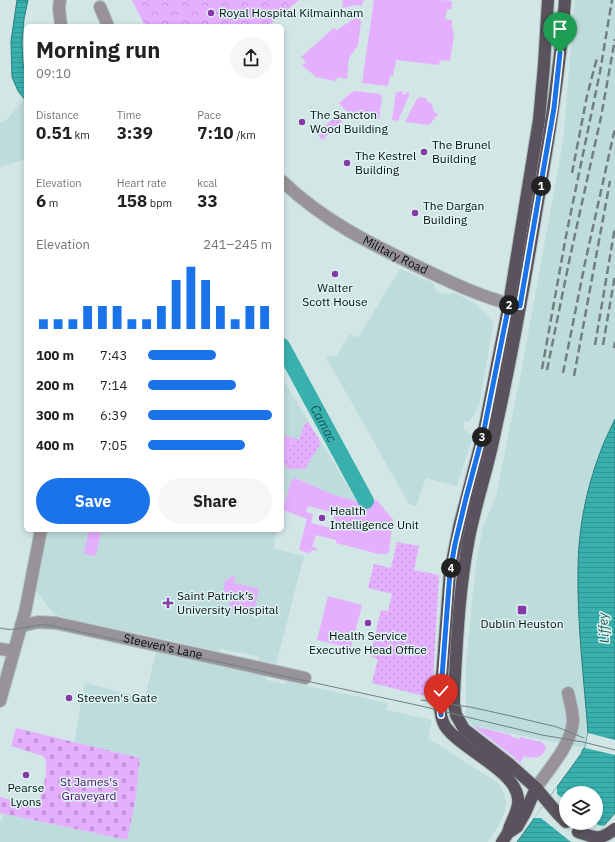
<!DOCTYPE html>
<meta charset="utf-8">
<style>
:root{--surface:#fff;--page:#f6f6f6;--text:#202124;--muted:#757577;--accent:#1a73e8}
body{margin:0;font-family:"IBM Plex Sans",sans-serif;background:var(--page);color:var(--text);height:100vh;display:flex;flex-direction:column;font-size:15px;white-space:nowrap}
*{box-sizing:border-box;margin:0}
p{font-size:13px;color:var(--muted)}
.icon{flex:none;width:22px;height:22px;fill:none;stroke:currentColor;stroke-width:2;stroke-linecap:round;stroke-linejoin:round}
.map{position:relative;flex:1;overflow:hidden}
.panel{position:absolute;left:24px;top:24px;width:260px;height:508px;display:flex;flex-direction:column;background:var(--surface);border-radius:6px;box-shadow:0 2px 6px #0003}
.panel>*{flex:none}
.buttons{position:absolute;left:559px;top:786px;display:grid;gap:8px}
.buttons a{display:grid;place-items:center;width:44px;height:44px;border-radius:50%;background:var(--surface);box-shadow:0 2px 6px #0003;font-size:20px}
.pin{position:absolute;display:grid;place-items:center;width:34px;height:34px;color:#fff;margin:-41px -17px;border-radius:50% 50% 50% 0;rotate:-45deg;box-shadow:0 0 4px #0007}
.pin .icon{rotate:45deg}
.km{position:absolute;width:20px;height:20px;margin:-10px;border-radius:50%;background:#222;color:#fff;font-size:11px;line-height:20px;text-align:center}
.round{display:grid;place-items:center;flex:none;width:42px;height:42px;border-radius:21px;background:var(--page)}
.summary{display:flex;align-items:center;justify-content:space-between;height:68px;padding:0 12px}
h1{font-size:22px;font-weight:700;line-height:30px}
.stats{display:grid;grid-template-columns:repeat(3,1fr);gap:6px;height:68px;padding:4px 12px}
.stats div{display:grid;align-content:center}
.stats b{font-size:17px;font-weight:700}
.stats small{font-size:11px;font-weight:400}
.stats p{font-size:11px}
.chart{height:112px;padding:8px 12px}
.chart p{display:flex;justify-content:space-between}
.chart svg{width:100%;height:72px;margin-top:4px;stroke:var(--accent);stroke-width:6}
.action{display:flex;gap:8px;margin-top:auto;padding:8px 12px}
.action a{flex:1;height:46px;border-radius:24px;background:var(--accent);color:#fff;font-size:16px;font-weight:700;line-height:46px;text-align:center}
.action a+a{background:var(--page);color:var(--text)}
ul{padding:0 12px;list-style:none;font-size:13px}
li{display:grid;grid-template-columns:64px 48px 1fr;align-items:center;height:30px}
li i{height:10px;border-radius:5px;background:var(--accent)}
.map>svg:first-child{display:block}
</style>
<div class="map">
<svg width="615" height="842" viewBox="0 0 615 842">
<defs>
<pattern id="cemetery-stones" width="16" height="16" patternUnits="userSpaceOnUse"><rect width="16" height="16" fill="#e5afff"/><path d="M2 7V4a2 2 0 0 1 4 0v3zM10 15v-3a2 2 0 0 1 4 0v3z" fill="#c395d9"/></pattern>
<pattern id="park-crowns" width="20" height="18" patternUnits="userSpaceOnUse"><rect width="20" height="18" fill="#e5afff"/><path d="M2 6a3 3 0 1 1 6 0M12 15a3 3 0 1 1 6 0" fill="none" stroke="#c395d9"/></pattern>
<pattern id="garden-dots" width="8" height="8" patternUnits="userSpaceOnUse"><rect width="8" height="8" fill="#e5afff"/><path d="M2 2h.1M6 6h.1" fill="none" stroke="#c395d9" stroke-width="1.8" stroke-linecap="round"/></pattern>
<pattern id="water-rules" width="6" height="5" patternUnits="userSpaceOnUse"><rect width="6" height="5" fill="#39b0ae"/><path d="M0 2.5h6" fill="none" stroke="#319694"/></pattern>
</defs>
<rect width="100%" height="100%" fill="#d1e6e5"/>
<g fill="#bedcdb">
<polygon points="575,0 615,0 615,419 600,453 590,487 581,533 578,569 580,635 588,733 585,748 473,726 466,720 466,661 476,563 483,527 496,496 522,368 563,142"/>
<polygon points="25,99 26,101 26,159 0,167 0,122 6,120"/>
<polygon points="400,269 433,283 436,291 443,294 455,293 476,304 493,321 493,326 479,406 469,422 465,421 463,429 473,436 457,486 426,478 416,506 409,504 326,357 337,355 350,334 358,338"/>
<polygon points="282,377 321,443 331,458 356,501 334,495 295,478 291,482 282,513"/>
<polygon points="47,530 277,530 273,548 304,556 276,664 259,660 259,657 222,649 217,651 142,634 70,619 54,614 36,591"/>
<polygon points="156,652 265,676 266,680 284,684 286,681 387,703 386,710 432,720 428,738 498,783 504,793 506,803 505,811 500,823 488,842 0,842 0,821 2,821 3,814 127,840 135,803 140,758 74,742 85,683 145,698"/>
</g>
<g fill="#e5afff" fill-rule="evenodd">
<polygon points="343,0 364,0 361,6 356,5 342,8"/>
<polygon points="374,0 441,0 452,1 451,10 447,9 445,19 452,20 452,27 454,35 450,61 440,60 439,65 396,60 393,76 390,76 388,86 362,83"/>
<polygon points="355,18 360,19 361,22 358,45 349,58 347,79 337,77 336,81 316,77 302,65 306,62 301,57 334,28 337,30"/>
<polygon points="355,91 380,94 382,98 379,119 352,117 339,103 351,93"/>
<polygon points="400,91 403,91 402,94 405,95 407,92 410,93 398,121 392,120 396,92 398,93"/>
<polygon points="421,97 423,98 426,98 427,101 432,104 434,112 438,114 429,125 405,122 417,99"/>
<polygon points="282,435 294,438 284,463 282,462"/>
<path d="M295 478 334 495 356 501 377 500 393 520 389 552 387 554H379L336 543V540L316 535 312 547 317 548 316 550H313L308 553 299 550 307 519 283 510 291 481ZM308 506 335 513 331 528 311 523 313 514 306 512Z"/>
<polygon points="89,530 101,531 96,556 84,554"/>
<polygon points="233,576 235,576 234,583 259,589 253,615 233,611 229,604 230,596 223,594 225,581"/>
<polygon points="328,596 362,605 351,648 317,640"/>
<path d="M473 726 511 735V737L520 739V737L542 742 546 747C544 759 533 759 524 756L520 763 514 757Z"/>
</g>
<path fill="url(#cemetery-stones)" d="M16 728 140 758 135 803 127 840 0 813V797L11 800 12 803 38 808C40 797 52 764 43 756L11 746Z"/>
<g fill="url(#park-crowns)">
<polygon points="132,0 299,0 268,26 145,26"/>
<polygon points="338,114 344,120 322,140 317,134"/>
</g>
<g fill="url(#garden-dots)">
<polygon points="308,422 321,443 305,469 288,469 284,463 294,438 299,440 304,425"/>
<polygon points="397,542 419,546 414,570 439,575 432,698 372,683 378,659 370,656 381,610 388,611 392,594 368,588 374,564 391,568"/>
</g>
<g fill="url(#water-rules)" stroke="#2a7f7e" fill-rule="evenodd">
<polygon points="17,0 28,0 24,19 22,42 23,63 26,78 26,101 18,91 12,77 11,41"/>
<path d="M615 419V813L590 842H517L581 754 583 749 585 748 588 733C584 679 577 624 578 569 578 531 586 489 600 453 604 441 610 430 615 419ZM566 793H596V823H566Z"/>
</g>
<g fill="#d1e6e5">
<polygon points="588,733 615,740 615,755 585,748"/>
<polygon points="557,787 557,794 566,801 566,823 594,823 601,826 605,825 590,842 571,842 541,818 534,818"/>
</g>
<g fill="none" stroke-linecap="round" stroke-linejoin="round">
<path stroke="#39b0ae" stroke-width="16" id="s1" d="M282 346 366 501"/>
<g stroke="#b1c3c2" stroke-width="14">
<g id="minor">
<polyline points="60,0 59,8 61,26"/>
<polyline points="100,7 108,26"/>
<path id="s2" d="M282 181C325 222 371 244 423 269 454 284 486 299 519 306"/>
<path id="s3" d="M21 626 38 622 56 623 305 678"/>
<polyline points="0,649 14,651"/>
<polyline points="0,701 25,612 41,530"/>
<path d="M536 788C548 770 572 744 573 721 573 712 570 702 568 693"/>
</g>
</g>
<g stroke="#b1c3c2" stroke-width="14">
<g id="major">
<path d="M565 0C560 72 548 143 536 213 524 287 511 360 495 432 488 468 476 502 469 538 459 589 457 641 454 693V704L456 715 464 729 508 763 536 788 558 814 566 822"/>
<path d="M578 832C595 838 600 841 615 829"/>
<path d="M508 833C510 821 520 811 518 798 515 770 460 749 445 726 441 719 440 711 440 703L450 572 459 527 484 431 509 304 539 120 544 65 548 0"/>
<polyline points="502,842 508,833 517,827 525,813 536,788"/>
</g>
</g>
<use href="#minor" stroke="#979399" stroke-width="12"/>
<use href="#major" stroke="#5a535d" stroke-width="12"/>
<g stroke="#71807f" stroke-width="1">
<path d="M0 628C17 633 32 623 49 625L421 706 542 735 583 742 615 750"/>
<polyline points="421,700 470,707 511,716 557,727 584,738"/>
</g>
<g stroke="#71807f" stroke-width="2.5" stroke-dasharray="8 4" stroke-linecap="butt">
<polyline points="572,173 587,96 597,58"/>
<polyline points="595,345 615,227"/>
<polyline points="603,345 615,275"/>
<polyline points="614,348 615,342"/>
<polyline points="542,369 566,236 600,72 612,0"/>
<polyline points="547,370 570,257 601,117 615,39"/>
<polyline points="563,373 585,263 615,128"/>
<polyline points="574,376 610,181"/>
</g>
</g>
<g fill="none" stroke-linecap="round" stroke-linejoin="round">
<g stroke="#fff" stroke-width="8">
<polyline id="route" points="441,715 440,703 450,572 455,544 466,498 484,430 509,304 520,306 554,108 560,53"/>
</g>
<use href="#route" stroke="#1a73e8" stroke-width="5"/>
</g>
<g fill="#8839a9" stroke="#def4f2" stroke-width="1.5">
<circle cx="211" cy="13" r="4"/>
<circle cx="302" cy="122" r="4"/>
<circle cx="424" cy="152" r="4"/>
<circle cx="347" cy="163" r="4"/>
<circle cx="415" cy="213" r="4"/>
<circle cx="335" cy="274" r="4"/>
<circle cx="322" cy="518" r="4"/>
<path d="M166 597h4v4h4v4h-4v4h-4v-4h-4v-4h4z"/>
<rect x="517" y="605" width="10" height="10" rx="2"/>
<circle cx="368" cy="623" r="4"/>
<circle cx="69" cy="698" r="4"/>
<circle cx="26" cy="775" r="4"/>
</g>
<g text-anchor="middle" stroke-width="3" stroke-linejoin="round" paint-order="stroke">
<g font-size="12" fill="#070e0d" stroke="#def4f2" text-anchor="start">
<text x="219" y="17">Royal Hospital Kilmainham</text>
<text x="310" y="119">The Sancton<tspan x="310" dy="14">Wood Building</tspan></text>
<text x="432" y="149">The Brunel<tspan x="432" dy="14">Building</tspan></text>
<text x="355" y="160">The Kestrel<tspan x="355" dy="14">Building</tspan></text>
<text x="423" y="210">The Dargan<tspan x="423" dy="14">Building</tspan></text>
<text x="335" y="292" text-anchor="middle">Walter<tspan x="335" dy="14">Scott House</tspan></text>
<text x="330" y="515">Health<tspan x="330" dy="14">Intelligence Unit</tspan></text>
<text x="177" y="600">Saint Patrick’s<tspan x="177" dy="14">University Hospital</tspan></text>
<text x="522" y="628" text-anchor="middle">Dublin Heuston</text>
<text x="368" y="640" text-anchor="middle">Health Service<tspan x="368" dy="14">Executive Head Office</tspan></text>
<text x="77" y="702">Steeven's Gate</text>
<text x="26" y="792" text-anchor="middle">Pearse<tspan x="26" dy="14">Lyons</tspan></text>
</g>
<g font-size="12" fill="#070e0d" stroke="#def4f2">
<text dy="4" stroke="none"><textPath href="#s2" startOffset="136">Military Road</textPath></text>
<text dy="4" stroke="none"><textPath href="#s3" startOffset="145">Steeven's Lane</textPath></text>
</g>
<g font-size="12" fill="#54086e" stroke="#def4f2">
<text x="89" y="786">St James's<tspan x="89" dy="14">Graveyard</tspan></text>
</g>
<g font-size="13" font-style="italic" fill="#145655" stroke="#def4f2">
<text dy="5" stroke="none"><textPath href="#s1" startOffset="88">Camac</textPath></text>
<text transform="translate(603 628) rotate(-93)" y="5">Liffey</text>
</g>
</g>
</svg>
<div class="buttons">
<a><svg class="icon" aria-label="layers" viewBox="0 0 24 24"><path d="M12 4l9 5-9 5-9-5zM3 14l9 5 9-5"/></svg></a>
</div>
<div class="pin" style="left:560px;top:53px;background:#1e9e55"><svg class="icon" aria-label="arrive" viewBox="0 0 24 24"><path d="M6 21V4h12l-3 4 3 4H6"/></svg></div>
<div class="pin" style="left:441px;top:715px;background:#d93025"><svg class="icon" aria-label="check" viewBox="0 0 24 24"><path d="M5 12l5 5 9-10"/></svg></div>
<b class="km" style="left:541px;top:186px">1</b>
<b class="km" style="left:509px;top:305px">2</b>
<b class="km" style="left:482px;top:437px">3</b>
<b class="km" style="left:451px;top:568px">4</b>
<section class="panel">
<div class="summary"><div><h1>Morning run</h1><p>09:10</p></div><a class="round"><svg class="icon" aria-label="share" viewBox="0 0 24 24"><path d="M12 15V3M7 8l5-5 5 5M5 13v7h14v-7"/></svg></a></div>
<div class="stats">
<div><p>Distance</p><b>0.51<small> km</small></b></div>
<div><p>Time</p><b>3:39</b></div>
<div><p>Pace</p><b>7:10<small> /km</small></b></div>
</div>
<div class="stats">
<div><p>Elevation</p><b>6<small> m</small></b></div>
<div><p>Heart rate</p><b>158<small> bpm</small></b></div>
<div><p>kcal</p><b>33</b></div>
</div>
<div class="chart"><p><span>Elevation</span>241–245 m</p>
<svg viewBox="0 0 160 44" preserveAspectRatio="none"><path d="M5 44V38M15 44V38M25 44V38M35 44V30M45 44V30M55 44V30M65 44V38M75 44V38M85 44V30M95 44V14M105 44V6M115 44V14M125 44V30M135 44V38M145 44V30M155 44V30"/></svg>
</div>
<ul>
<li><b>100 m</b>7:43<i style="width:55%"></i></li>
<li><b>200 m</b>7:14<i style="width:71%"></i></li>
<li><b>300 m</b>6:39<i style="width:100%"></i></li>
<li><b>400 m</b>7:05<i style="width:78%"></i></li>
</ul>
<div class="action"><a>Save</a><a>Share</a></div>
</section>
</div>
